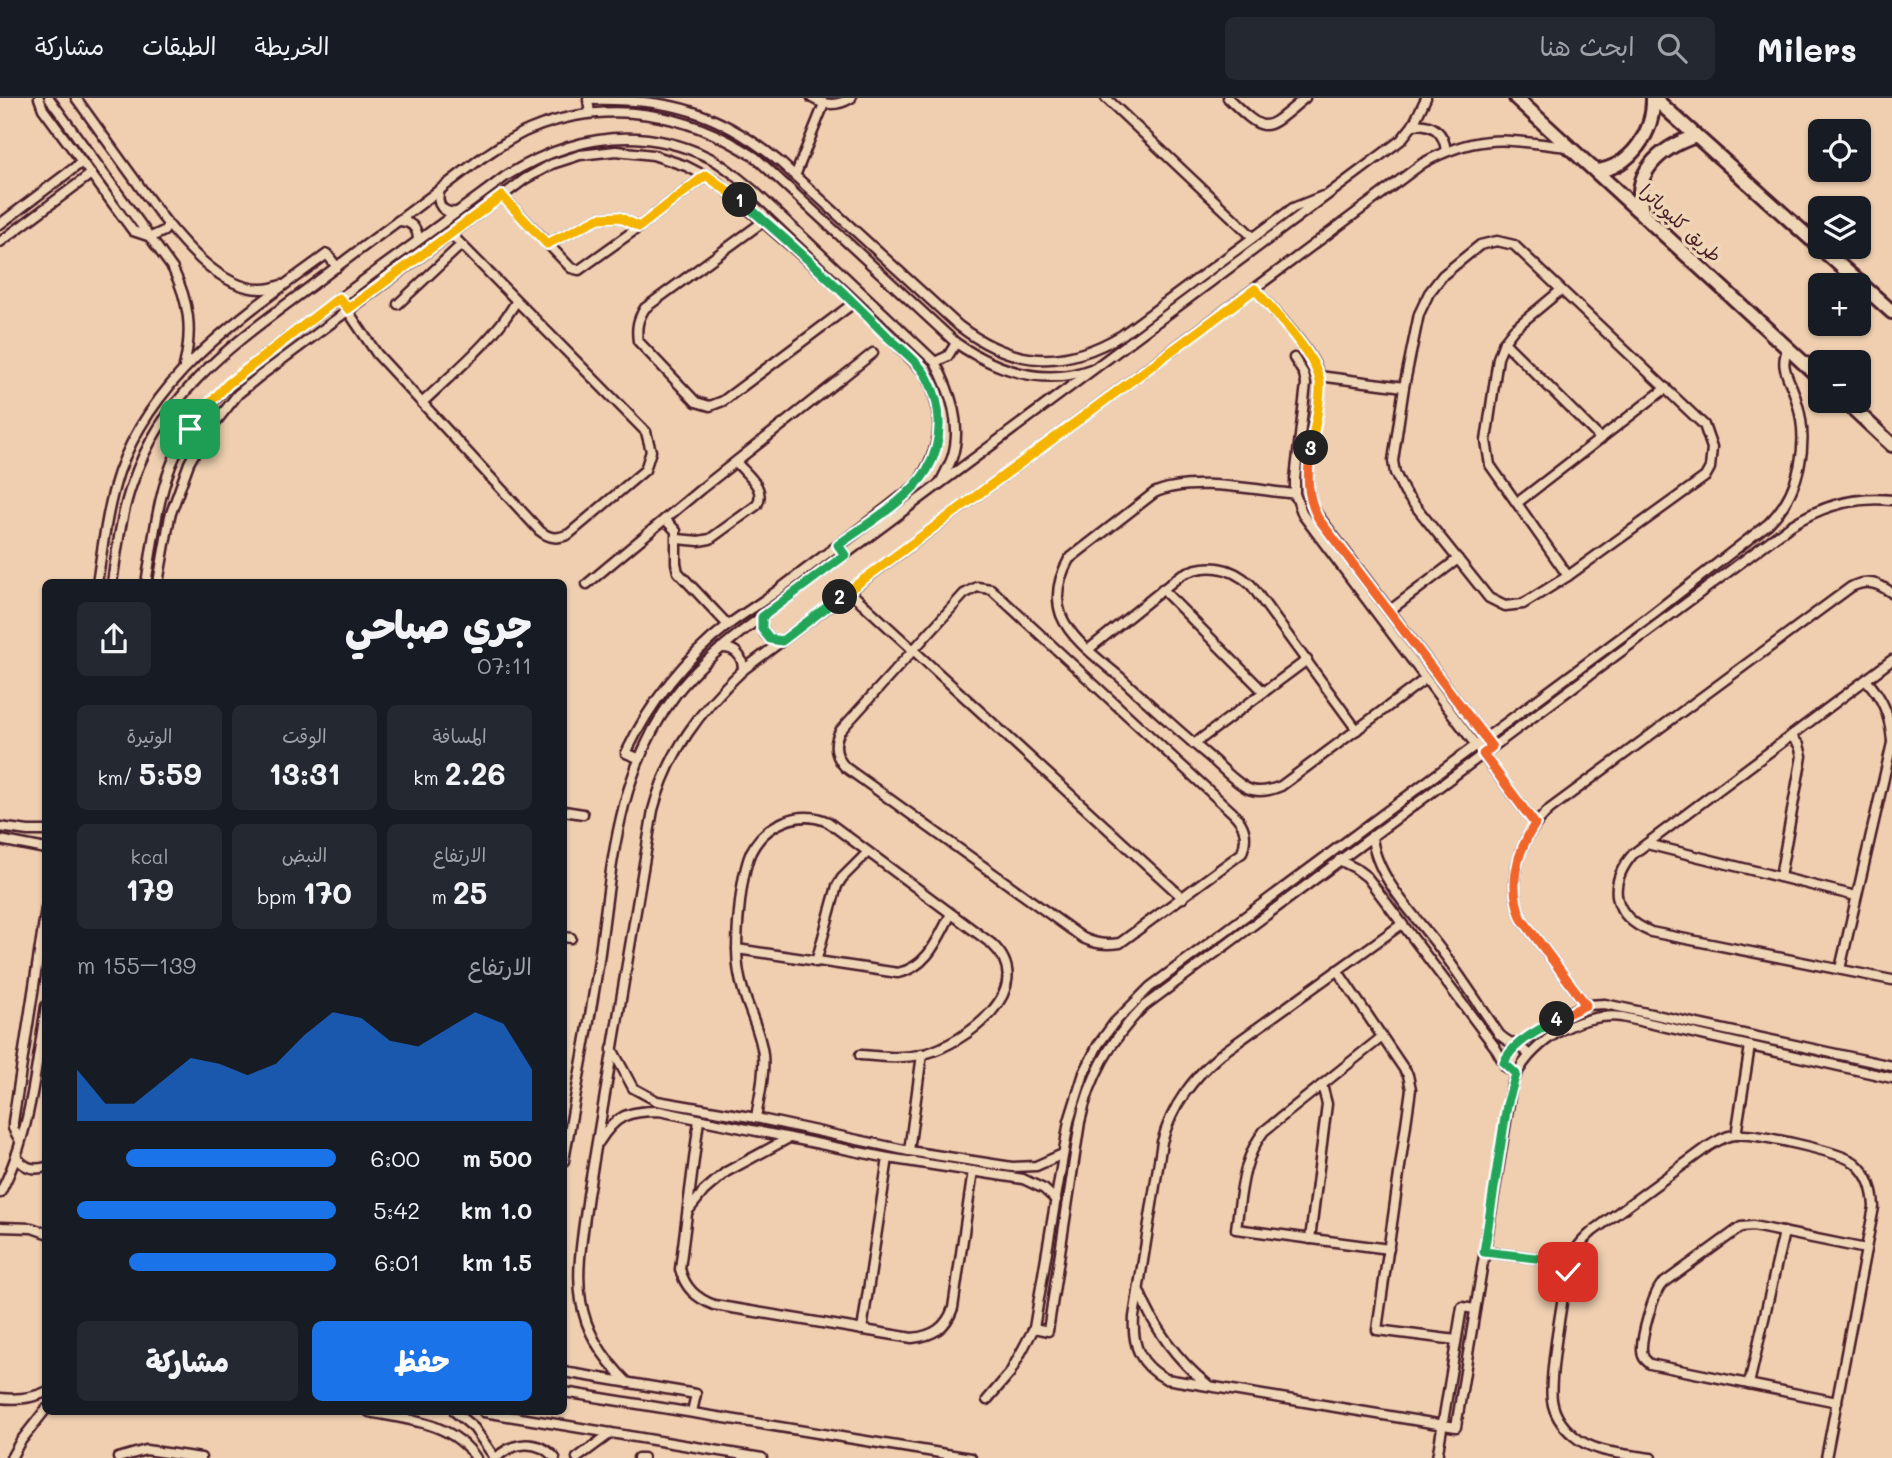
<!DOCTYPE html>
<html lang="ar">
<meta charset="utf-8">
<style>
:root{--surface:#171b24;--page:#242831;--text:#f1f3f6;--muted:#9ea1a6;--line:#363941;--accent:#1a73e8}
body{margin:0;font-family:Mali,"Playpen Sans Arabic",sans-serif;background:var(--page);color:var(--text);direction:rtl;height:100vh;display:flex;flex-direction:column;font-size:26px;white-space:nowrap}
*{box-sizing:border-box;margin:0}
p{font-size:23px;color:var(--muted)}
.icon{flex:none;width:38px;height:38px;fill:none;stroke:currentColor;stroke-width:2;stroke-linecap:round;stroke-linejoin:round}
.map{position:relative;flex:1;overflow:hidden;direction:ltr}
.drawer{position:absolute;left:42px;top:481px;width:525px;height:836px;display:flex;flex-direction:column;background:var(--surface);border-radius:10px;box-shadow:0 2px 5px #0004;direction:rtl}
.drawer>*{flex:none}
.fabs{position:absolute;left:1808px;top:21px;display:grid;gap:14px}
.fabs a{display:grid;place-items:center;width:63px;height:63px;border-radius:10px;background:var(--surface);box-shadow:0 2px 5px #0004;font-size:35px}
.pin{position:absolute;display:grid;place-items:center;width:60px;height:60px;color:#fff;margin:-30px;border-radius:14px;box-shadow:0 4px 10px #0006}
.km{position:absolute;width:35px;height:35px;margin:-18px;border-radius:50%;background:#222;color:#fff;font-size:19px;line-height:35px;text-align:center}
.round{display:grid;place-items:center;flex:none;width:74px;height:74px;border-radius:10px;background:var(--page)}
.overview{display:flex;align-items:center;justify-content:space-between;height:119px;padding:0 35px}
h1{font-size:38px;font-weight:800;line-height:52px}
.metrics{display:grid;grid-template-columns:repeat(3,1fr);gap:10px;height:119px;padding:7px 35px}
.metrics div{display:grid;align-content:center;border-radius:10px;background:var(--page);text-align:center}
.metrics b{font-size:30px;font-weight:800}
.metrics small{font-size:19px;font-weight:400}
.metrics p{font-size:19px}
.chart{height:196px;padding:14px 35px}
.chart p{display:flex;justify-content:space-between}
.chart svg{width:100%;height:126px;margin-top:7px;fill:var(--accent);opacity:.7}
.primary-button{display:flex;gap:14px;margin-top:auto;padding:14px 35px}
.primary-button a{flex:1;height:80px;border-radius:10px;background:var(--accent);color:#fff;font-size:28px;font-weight:800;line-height:80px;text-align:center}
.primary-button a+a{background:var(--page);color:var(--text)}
ul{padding:0 35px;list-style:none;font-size:23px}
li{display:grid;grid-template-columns:112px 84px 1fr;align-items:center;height:52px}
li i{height:18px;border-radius:9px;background:var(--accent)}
header{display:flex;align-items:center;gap:42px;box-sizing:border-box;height:98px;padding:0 35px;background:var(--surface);border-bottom:2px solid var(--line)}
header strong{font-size:33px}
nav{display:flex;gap:38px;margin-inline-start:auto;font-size:24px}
.search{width:490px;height:63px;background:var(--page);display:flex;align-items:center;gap:18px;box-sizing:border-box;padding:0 24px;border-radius:10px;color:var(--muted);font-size:26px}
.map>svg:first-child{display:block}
</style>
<header>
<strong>Milers</strong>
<div class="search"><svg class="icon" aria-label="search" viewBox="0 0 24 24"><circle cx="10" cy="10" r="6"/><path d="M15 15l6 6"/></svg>ابحث هنا</div>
<nav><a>الخريطة</a><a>الطبقات</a><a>مشاركة</a></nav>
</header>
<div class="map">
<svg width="1892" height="1360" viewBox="0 0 1892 1360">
<rect width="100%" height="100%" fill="#efcfb0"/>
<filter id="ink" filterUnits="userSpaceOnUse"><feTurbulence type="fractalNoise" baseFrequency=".0143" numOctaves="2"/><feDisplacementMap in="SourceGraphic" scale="14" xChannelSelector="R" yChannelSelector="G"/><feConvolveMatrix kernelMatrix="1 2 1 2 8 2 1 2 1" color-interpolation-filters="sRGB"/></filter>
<g filter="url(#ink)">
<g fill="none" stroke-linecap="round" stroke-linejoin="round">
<g stroke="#4a1f2b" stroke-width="13">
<g id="street">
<polyline points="39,0 43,11 133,133 151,139 164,133 168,127"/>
<path d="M49 0 173 171C189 204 193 232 184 268"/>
<path d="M76 0C94 25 112 50 130 75 159 114 221 212 281 187"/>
<path d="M812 0C825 8 838 8 851 0"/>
<polyline points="1106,0 1253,139"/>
<path d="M1228 0C1268 39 1264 33 1305 0"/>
<path d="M590 15 588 2C669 0 718 13 781 65L959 228C1013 269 1063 272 1122 237L1293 110 1323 98"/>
<path d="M1413 27C1432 24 1444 34 1446 53"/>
<polyline points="795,78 824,6"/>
<path d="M440 92C435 106 443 116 457 114"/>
<polyline points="502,98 571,170 579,172 639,129 706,77"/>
<path d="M398 123C411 123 418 130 418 142"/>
<path d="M764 123 645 210C638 221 636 229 638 243L696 304 710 308 723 303 855 204"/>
<polyline points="0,126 82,64"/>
<polygon points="1497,143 1514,147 1704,327 1712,350 1710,370 1705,379 1568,478 1523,506 1505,508 1489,500 1405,395 1395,375 1393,363 1404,289 1419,216 1429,195 1443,177 1480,147"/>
<polyline points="0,144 91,76"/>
<polyline points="547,146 599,120 619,119 639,129"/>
<path d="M1255 191C1272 211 1314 254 1319 278 1321 289 1319 300 1317 310 1312 344 1301 379 1314 412L1488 644"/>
<polyline points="1561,192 1514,231 1504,244 1498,260 1486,343 1490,367 1568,478"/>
<path d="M339 200 377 256 540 433C550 441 558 441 569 436L645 372 651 353 646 334 450 135"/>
<polyline points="398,206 460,148"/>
<polyline points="1504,244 1601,341"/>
<polyline points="1294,260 1304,276 1306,286 1295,381 1295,396 1303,417 1535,726"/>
<polyline points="935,264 948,258 956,245"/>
<polyline points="1319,278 1404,289"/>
<path d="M422 305C455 273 492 244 516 204"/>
<path d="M1295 396C1254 392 1191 378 1154 395L1069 461C1059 479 1054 497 1061 517 1071 542 1100 562 1120 579 1150 607 1181 635 1212 661 1222 670 1233 682 1245 689 1256 696 1269 693 1281 688L1425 581"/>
<polyline points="1517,405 1666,290"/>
<polyline points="665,421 676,433 676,465 678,474 728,527"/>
<path d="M677 441 699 443 710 441 757 407C767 390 746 376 736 364"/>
<path d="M97 485C103 448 107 410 119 374 155 274 245 216 327 156L337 169"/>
<path d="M112 485C117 452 121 417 132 386 165 288 241 241 319 182 372 142 427 102 480 61 497 50 513 38 531 31 608 0 687 14 755 59L956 245C996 272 1044 289 1091 271"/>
<path d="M146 485C154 442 157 396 176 356 205 298 256 265 306 226 371 175 440 128 506 78 571 38 639 25 710 60 726 68 739 81 753 92L935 264C950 293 963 326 952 360 949 368 944 377 940 385"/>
<path d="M158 485 170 418 189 365 203 340 238 296 260 278 525 81 552 66 580 57 616 53 653 57 686 68 717 84 844 194 927 277C945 319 942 349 917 386 871 423 823 458 777 493 761 505 744 515 728 527 684 561 650 605 626 655L638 660"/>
<polyline points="587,486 701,391 873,255"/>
<path d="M977 489 991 491 1233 715C1245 727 1248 738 1242 755L1120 845C1105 847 1096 846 1083 840L845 669C835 658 833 646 840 633L964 496Z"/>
<polyline points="1162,491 1264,594"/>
<polyline points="849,493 1183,800"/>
<polyline points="1389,513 1458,461"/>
<path d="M762 519C760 533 767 543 782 543"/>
<path d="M721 550C735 549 743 558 743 572"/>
<path d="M1089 551 1181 477C1206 464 1231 468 1251 487L1357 632"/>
<path d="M1892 562 1633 756C1606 788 1613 818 1651 834L1892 882"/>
<path d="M1866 582C1883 600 1890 618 1892 643"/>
<polyline points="1194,646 1307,562"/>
<polyline points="564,713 583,716"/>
<polyline points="0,729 28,733 46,733"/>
<path d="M1372 738C1375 781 1420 822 1444 856 1463 882 1481 909 1499 936 1508 946 1521 947 1529 957"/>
<polyline points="0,742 46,751"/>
<polyline points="1647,746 1856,798"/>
<polyline points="1339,762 1355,770 1367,779 1495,949 1506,969 1516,976"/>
<polyline points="1780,779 1802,658 1799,647 1791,638"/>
<path d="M1402 826 1221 956C1193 980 1172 1007 1162 1044L1134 1219C1132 1248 1140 1267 1166 1281L1456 1329 1512 987C1526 946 1579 913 1622 919L1892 980"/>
<polyline points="564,839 571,840"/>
<path d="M737 851 898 875C928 869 938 840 951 816"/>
<polyline points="816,864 837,788 842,780 868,754"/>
<polyline points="1840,871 1892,645"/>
<polyline points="1337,872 1408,977 1411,991 1377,1232 1456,1242"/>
<path d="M1586 907 1522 821C1505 783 1520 738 1550 711L1851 489C1867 481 1878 485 1892 495"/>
<path d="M1382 939 1264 1033C1242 1061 1241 1097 1236 1131L1389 1151"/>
<polyline points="612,951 633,990 657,1003 756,1020 909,1053 1012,1069 1036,1068 1063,1056"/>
<polyline points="1504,965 1508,956 1516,948 1569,914 1586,907 1605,906 1892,968"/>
<path d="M756 1020C759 1000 765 978 763 957 760 928 743 904 739 875 734 848 740 779 751 754 765 726 799 711 828 724L992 846C1040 891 965 945 924 956 903 961 882 959 860 957"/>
<path d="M699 1022 680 1171C685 1190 696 1200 714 1207L912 1240C933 1238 946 1230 953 1210L973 1073"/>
<polyline points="1736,1037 1750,948"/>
<polyline points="20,1043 13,1030 13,1024 46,810"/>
<path d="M599 1044C616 1017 628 1013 659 1013L888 1060 1023 1081 1044 1091 1056 1102"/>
<polyline points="909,1053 922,956"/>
<path d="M16 1058C23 1069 32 1073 46 1069"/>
<path d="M564 1063C575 998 588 934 598 869 612 772 615 677 676 596 695 571 720 550 745 531L1401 42 1413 27 1426 0"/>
<path d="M0 1095C30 1039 36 970 46 908"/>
<polyline points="688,1113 704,1093 726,1074 789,1040"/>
<polyline points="0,1129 32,1130 46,1135"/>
<polyline points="1310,1141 1327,1006 1322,987"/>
<polyline points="1484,1154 1570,1164"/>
<path d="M1139 1193C1154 1230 1176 1261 1207 1286"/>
<path d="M1034 1230 1048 1233 1080 1024C1090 978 1111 941 1144 908L1790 428C1821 408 1855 398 1892 402"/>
<polyline points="862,1232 888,1060"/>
<polyline points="564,1274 696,1296 692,1314"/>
<path d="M628 1285C565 1222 577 1178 588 1097L653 712C668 655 700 612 743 572L1423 65C1480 34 1507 42 1567 49"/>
<polyline points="1749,1286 1784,1134"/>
<polyline points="564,1294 971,1360"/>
<path d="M0 1300C16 1302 30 1301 46 1294"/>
<path d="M987 1302 1010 1275 1034 1230 1069 1023 1084 975 1098 947 1114 925 1150 889 1646 521 1768 426C1801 394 1810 343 1796 301 1791 282 1778 270 1788 250"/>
<path d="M1837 1304 1650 1266C1645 1262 1642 1259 1642 1252 1641 1239 1653 1197 1661 1187L1741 1129 1753 1128 1866 1151"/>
<path d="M369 1314C409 1322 452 1324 476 1360"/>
<polyline points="455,1314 474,1330 495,1360"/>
<polyline points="484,1314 762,1360"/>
<polyline points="11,1360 20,1344 46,1311"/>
<polyline points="118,1360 146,1352 201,1360"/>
<path d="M496 1360C514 1343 538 1341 555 1360"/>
<polyline points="577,1360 611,1335"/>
<polyline points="638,1360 643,1360"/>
<polyline points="1437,1360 1462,1209 1475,1211"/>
<path d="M1651 1360C1626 1356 1593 1355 1574 1338 1563 1329 1554 1316 1552 1302 1549 1280 1565 1171 1575 1153 1580 1145 1586 1139 1593 1133L1709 1048C1717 1043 1725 1038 1734 1037 1752 1034 1841 1054 1855 1065 1869 1077 1873 1092 1874 1109L1826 1360"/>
</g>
</g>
<g stroke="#4a1f2b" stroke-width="18">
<g id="secondary">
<polyline points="1516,0 1820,280"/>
<polyline points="1654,0 1892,214"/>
<path d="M1596 73C1631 69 1654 34 1653 0"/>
<path d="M1643 116C1630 75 1660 50 1696 38"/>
<polyline points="1845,303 1892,347"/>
</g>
</g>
<use href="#street" stroke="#efd6b7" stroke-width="8"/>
<use href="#secondary" stroke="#efd6b7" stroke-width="12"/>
</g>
</g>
<g fill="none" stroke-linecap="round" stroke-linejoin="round" filter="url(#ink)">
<g stroke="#fff" stroke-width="14">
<polyline id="split-1" points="190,331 208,307 228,286 339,200 348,211 502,98 547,146 599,120 619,119 639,129 706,77 740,102"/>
</g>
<g stroke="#fff" stroke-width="14">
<path id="split-2" d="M740 102C791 145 841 191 888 239 901 251 920 265 928 281 943 309 943 345 927 372 909 402 865 427 838 447L845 457 762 519V531L770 541 782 543 840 499"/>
</g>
<g stroke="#fff" stroke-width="14">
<path id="split-3" d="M840 499 1255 191C1272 212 1318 259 1320 285 1321 306 1314 329 1311 350"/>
</g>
<g stroke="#fff" stroke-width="14">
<path id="split-4" d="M1311 350C1307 376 1306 397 1318 420L1492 649 1483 656 1535 726C1516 755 1508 789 1522 821L1586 907 1557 921"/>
</g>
<g stroke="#fff" stroke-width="14">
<path id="split-5" d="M1557 921C1539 933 1512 944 1504 965L1516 976 1507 1007 1484 1154 1570 1164 1568 1174"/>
</g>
<use href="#split-1" stroke="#f5b400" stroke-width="9"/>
<use href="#split-2" stroke="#22a559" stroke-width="9"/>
<use href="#split-3" stroke="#f5b400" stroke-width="9"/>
<use href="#split-4" stroke="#f0652b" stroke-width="9"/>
<use href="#split-5" stroke="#22a559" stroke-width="9"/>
</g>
<g text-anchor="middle" stroke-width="7" stroke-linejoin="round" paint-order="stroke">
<g font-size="19" fill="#4a1f2b" stroke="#efd6b7">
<text transform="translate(1681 125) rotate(43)" y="7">طريق كليوباترا</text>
</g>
</g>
</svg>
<div class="fabs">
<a><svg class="icon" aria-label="locate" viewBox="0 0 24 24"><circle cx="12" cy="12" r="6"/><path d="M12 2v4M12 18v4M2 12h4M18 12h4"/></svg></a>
<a><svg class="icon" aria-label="layers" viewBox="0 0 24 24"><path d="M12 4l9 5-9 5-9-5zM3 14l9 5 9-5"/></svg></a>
<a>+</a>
<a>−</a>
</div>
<div class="pin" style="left:190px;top:331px;background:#1e9e55"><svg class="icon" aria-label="arrive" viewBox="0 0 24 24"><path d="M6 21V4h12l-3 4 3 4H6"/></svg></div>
<div class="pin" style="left:1568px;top:1174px;background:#d93025"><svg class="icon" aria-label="check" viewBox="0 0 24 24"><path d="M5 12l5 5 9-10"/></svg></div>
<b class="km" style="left:740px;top:102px">1</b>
<b class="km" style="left:840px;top:499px">2</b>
<b class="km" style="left:1311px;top:350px">3</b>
<b class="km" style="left:1557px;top:921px">4</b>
<section class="drawer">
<div class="overview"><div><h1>جري صباحي</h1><p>07:11</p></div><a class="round"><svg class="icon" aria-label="share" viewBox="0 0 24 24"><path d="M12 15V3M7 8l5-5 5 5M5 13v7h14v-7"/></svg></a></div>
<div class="metrics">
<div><p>المسافة</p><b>2.26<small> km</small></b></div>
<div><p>الوقت</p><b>13:31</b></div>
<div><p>الوتيرة</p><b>5:59<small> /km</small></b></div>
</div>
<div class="metrics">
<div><p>الارتفاع</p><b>25<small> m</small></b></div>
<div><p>النبض</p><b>170<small> bpm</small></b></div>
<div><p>kcal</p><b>179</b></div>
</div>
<div class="chart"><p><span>الارتفاع</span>139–155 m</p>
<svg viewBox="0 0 160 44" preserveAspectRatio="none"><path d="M0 44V26L10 38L20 38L30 30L40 22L50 24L60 28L70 24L80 14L90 6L100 8L110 16L120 18L130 12L140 6L150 10L160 26V44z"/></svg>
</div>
<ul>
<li><b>500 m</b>6:00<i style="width:81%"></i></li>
<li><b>1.0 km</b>5:42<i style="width:100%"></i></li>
<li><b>1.5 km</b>6:01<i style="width:80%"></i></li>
</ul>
<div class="primary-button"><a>حفظ</a><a>مشاركة</a></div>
</section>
</div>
